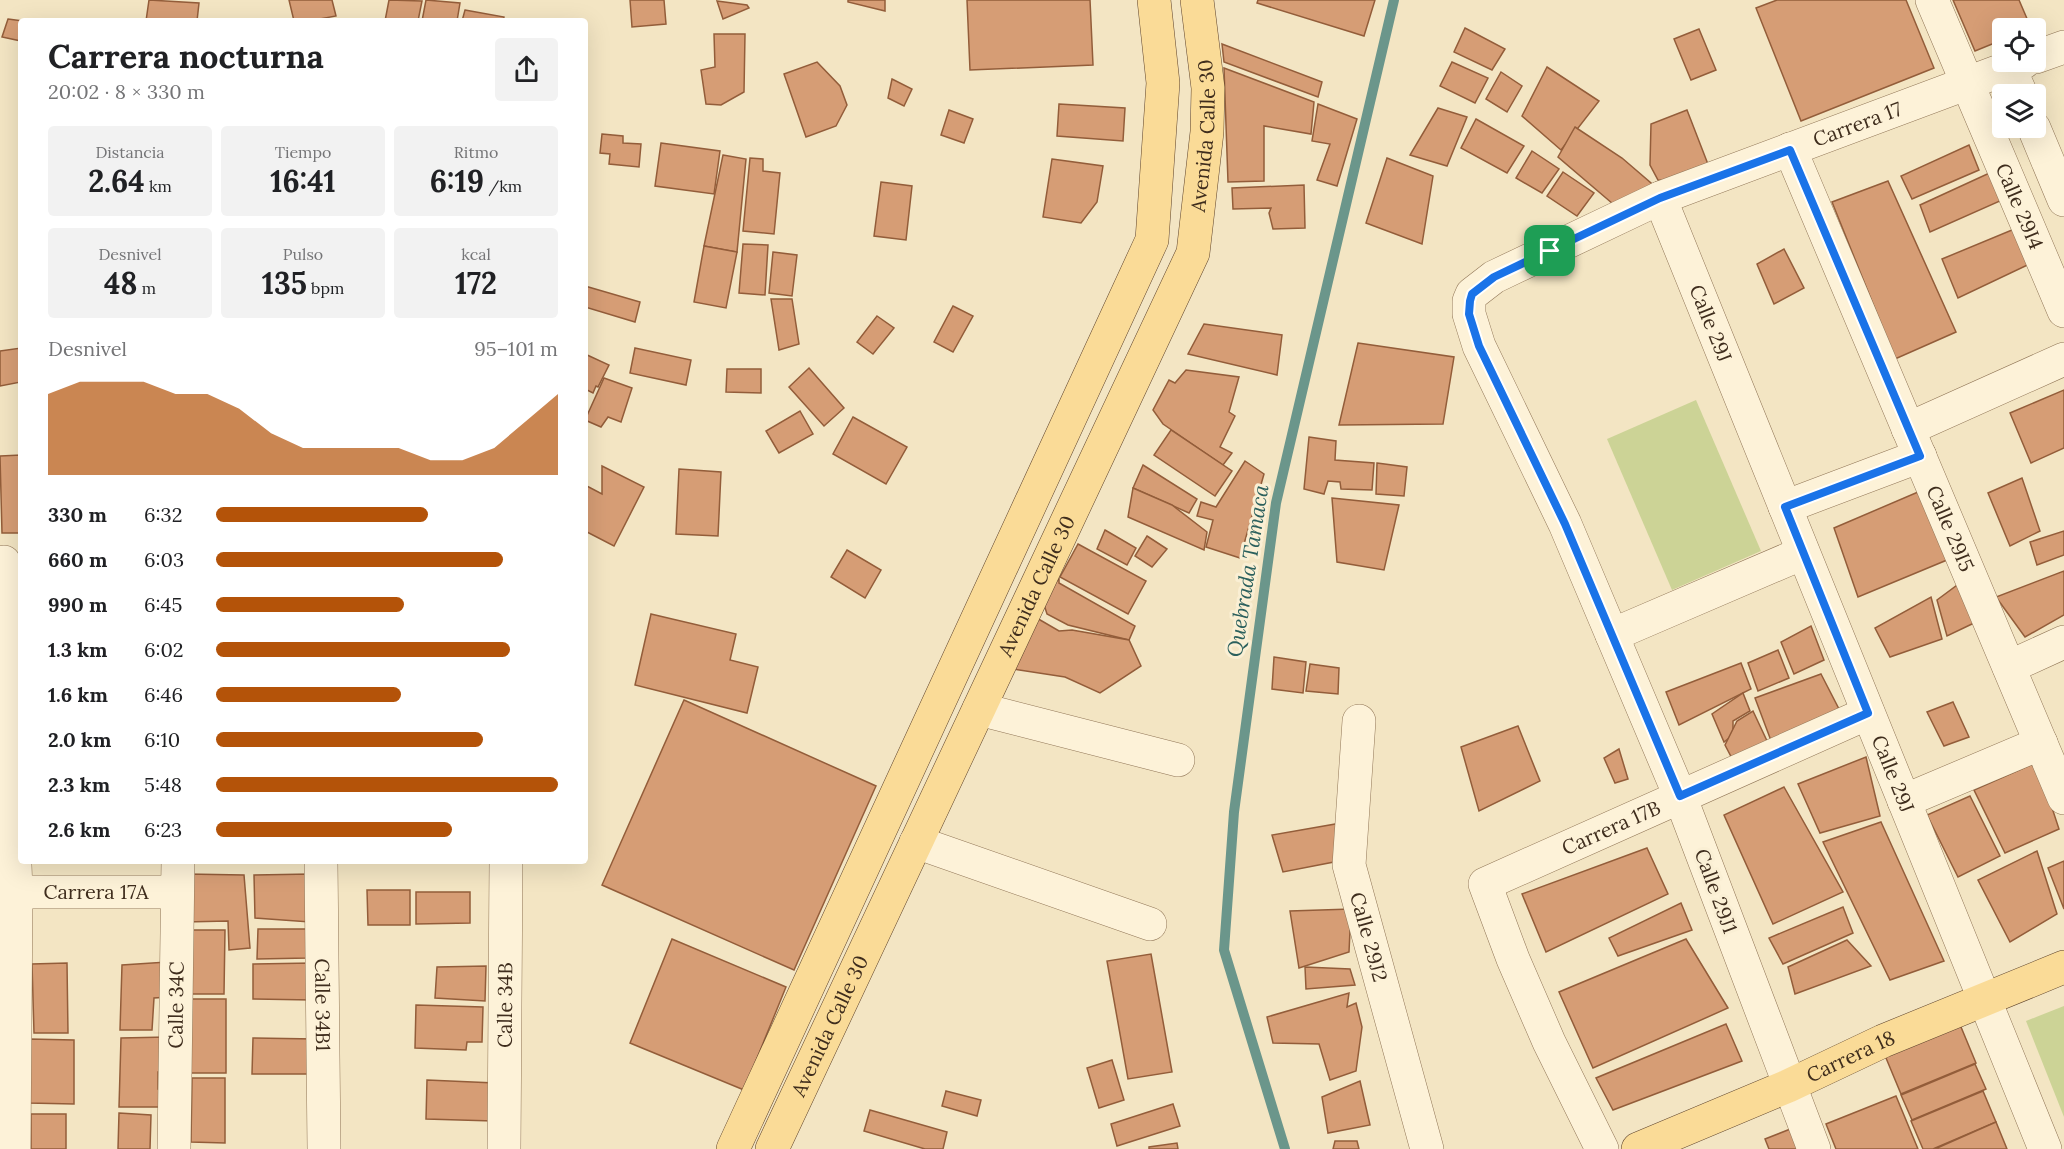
<!DOCTYPE html>
<html lang="es">
<meta charset="utf-8">
<style>
:root{--surface:#fff;--page:#f2f2f2;--text:#202124;--muted:#757577;--accent:#b45309}
body{margin:0;font-family:Lora,serif;background:var(--page);color:var(--text);height:100vh;display:flex;flex-direction:column;font-size:22px;white-space:nowrap}
*{box-sizing:border-box;margin:0}
p{font-size:20px;color:var(--muted)}
.icon{flex:none;width:33px;height:33px;fill:none;stroke:currentColor;stroke-width:2;stroke-linecap:round;stroke-linejoin:round}
.map{position:relative;flex:1;overflow:hidden}
.side{position:absolute;left:18px;top:18px;width:570px;height:846px;display:flex;flex-direction:column;background:var(--surface);border-radius:6px;box-shadow:0 6px 24px #0002}
.side>*{flex:none}
.fabs{position:absolute;left:1992px;top:18px;display:grid;gap:12px}
.fabs a{display:grid;place-items:center;width:54px;height:54px;border-radius:6px;background:var(--surface);box-shadow:0 6px 24px #0002;font-size:30px}
.pin{position:absolute;display:grid;place-items:center;width:51px;height:51px;color:#fff;margin:-26px;border-radius:12px;box-shadow:0 3px 9px #0006}
.round{display:grid;place-items:center;flex:none;width:63px;height:63px;border-radius:6px;background:var(--page)}
.summary{display:flex;align-items:center;justify-content:space-between;height:102px;padding:0 30px}
h1{font-size:33px;font-weight:700;line-height:45px}
.stats{display:grid;grid-template-columns:repeat(3,1fr);gap:9px;height:102px;padding:6px 30px}
.stats div{display:grid;align-content:center;border-radius:6px;background:var(--page);text-align:center}
.stats b{font-size:30px;font-weight:700}
.stats small{font-size:16px;font-weight:400}
.stats p{font-size:16px}
.chart{height:168px;padding:12px 30px}
.chart p{display:flex;justify-content:space-between}
.chart svg{width:100%;height:108px;margin-top:6px;fill:var(--accent);opacity:.7}
ul{padding:0 30px;list-style:none;font-size:20px}
li{display:grid;grid-template-columns:96px 72px 1fr;align-items:center;height:45px}
li i{height:15px;border-radius:8px;background:var(--accent)}
.map>svg:first-child{display:block}
</style>
<div class="map">
<svg width="2064" height="1149" viewBox="0 0 2064 1149">
<rect width="100%" height="100%" fill="#f3e5c3"/>
<g fill="#ccd396">
<polygon points="1696,400 1761,551 1672,590 1607,439"/>
<polygon points="2064,1006 2064,1117 2026,1021"/>
</g>
<g fill="none" stroke-linecap="round" stroke-linejoin="round">
<polyline stroke="#6b968b" stroke-width="10" points="1285,1149 1224,950 1234,812 1276,503 1394,0"/>
</g>
<g fill="#d69d75" stroke="#935d3a" stroke-width="1.5">
<polygon points="149,0 199,3 197,21 146,21"/>
<polygon points="289,0 332,0 336,16 309,21 294,21"/>
<polygon points="389,0 422,1 418,21 385,21"/>
<polygon points="426,0 460,3 457,21 422,21"/>
<polygon points="630,0 664,0 666,24 632,27"/>
<polygon points="848,0 885,0 885,11 848,2"/>
<polygon points="967,0 1090,0 1093,65 970,70"/>
<polygon points="1258,0 1375,0 1364,36 1257,3"/>
<polygon points="1777,0 1906,0 1934,68 1801,121 1756,8"/>
<polygon points="1953,0 2019,0 2031,28 2002,28 2002,40 1975,51"/>
<polygon points="717,1 747,5 749,8 723,19"/>
<polygon points="465,10 504,17 503,21 462,21"/>
<polygon points="8,19 23,21 21,21 21,41 2,37"/>
<polygon points="1465,28 1505,49 1492,70 1454,52"/>
<polygon points="1699,29 1716,70 1691,80 1674,39"/>
<polygon points="714,34 745,34 744,92 721,105 706,104 701,70 715,67"/>
<polygon points="1222,44 1322,82 1318,97 1224,62"/>
<polygon points="817,62 840,86 847,105 836,126 806,137 784,74"/>
<polygon points="1452,62 1488,78 1475,103 1440,86"/>
<polygon points="1547,67 1599,101 1561,150 1522,116"/>
<polygon points="1224,68 1314,102 1311,134 1264,126 1264,181 1228,182"/>
<polygon points="1501,72 1522,86 1507,112 1486,99"/>
<polygon points="892,79 912,89 904,106 888,98"/>
<polygon points="1059,104 1125,108 1123,141 1057,136"/>
<polygon points="1318,104 1357,119 1337,186 1317,180 1330,144 1312,141"/>
<polygon points="1438,108 1467,117 1447,166 1410,155"/>
<polygon points="949,110 973,119 964,143 941,135"/>
<polygon points="1687,110 1711,172 1683,183 1658,180 1650,165 1651,124"/>
<polygon points="1476,119 1524,146 1507,173 1461,148"/>
<polygon points="1575,127 1622,158 1658,189 1613,204 1558,157"/>
<polygon points="602,134 623,136 623,143 641,144 639,167 609,164 610,154 600,153"/>
<polygon points="661,143 720,151 714,194 655,186"/>
<polygon points="1969,145 1979,170 1912,199 1901,176"/>
<polygon points="1532,151 1559,169 1542,193 1516,178"/>
<polygon points="723,155 746,159 737,252 704,246"/>
<polygon points="750,158 763,159 763,171 780,173 774,234 743,231"/>
<polygon points="1387,158 1433,176 1422,244 1366,223"/>
<polygon points="1052,159 1103,166 1097,202 1081,223 1043,217"/>
<polygon points="1996,170 2009,197 1930,232 1920,205"/>
<polygon points="1563,172 1594,193 1577,216 1547,196"/>
<polygon points="1888,181 1956,332 1895,359 1832,202"/>
<polygon points="881,182 912,186 906,240 874,236"/>
<polygon points="1304,185 1305,228 1273,229 1269,213 1271,208 1233,209 1232,188"/>
<polygon points="2024,225 2038,260 1958,298 1942,259"/>
<polygon points="743,244 768,245 765,295 739,293"/>
<polygon points="704,246 737,252 726,308 694,302"/>
<polygon points="1784,249 1804,288 1774,304 1757,264"/>
<polygon points="773,252 797,255 792,296 769,293"/>
<polygon points="585,286 640,302 635,322 585,307"/>
<polygon points="771,299 792,299 799,344 779,350"/>
<polygon points="953,306 973,316 953,352 934,342"/>
<polygon points="877,316 894,328 873,354 857,342"/>
<polygon points="1204,324 1282,335 1277,375 1188,354"/>
<polygon points="1358,343 1454,357 1443,424 1339,425"/>
<polygon points="21,348 21,382 0,386 0,351"/>
<polygon points="635,348 691,360 686,385 630,373"/>
<polygon points="585,354 609,365 598,387 596,386 593,393 585,389"/>
<polygon points="809,368 844,408 824,426 789,387"/>
<polygon points="727,369 761,369 761,393 726,392"/>
<polygon points="1186,370 1239,377 1229,412 1235,416 1220,447 1232,453 1223,465 1163,424 1153,410 1169,380 1175,383"/>
<polygon points="604,378 632,388 621,422 608,417 601,427 585,420"/>
<polygon points="2064,390 2064,448 2031,463 2010,413"/>
<polygon points="800,411 813,434 779,453 766,431"/>
<polygon points="853,417 907,447 886,484 833,454"/>
<polygon points="1171,430 1232,471 1215,496 1154,455"/>
<polygon points="1309,437 1336,441 1335,460 1374,463 1372,490 1341,489 1340,482 1328,481 1324,494 1304,489"/>
<polygon points="21,455 21,533 2,533 0,456"/>
<polygon points="1245,461 1264,474 1240,558 1206,547 1213,520 1197,516 1201,502 1216,507"/>
<polygon points="1377,463 1407,467 1404,496 1376,494"/>
<polygon points="1143,465 1197,499 1189,513 1133,488"/>
<polygon points="602,466 644,487 614,546 585,531 585,485 602,494"/>
<polygon points="679,469 721,472 718,536 676,534"/>
<polygon points="2022,478 2040,531 2010,546 1988,493"/>
<polygon points="1133,488 1172,505 1207,532 1204,550 1128,517"/>
<polygon points="1918,492 1947,560 1858,597 1834,528"/>
<polygon points="1332,498 1399,505 1384,570 1337,562"/>
<polygon points="1105,530 1136,548 1127,565 1097,549"/>
<polygon points="2064,531 2064,555 2037,565 2030,542"/>
<polygon points="1147,536 1167,549 1152,567 1135,556"/>
<polygon points="1078,544 1146,581 1128,614 1060,577"/>
<polygon points="847,550 881,570 865,598 831,577"/>
<polygon points="2064,571 2064,615 2025,637 1996,597"/>
<polygon points="1059,579 1059,583 1135,626 1129,640 1068,625 1047,614 1041,595"/>
<polygon points="1960,583 1974,623 1947,636 1937,600"/>
<polygon points="1931,597 1942,639 1890,657 1875,628"/>
<polygon points="651,614 736,634 730,660 758,667 747,713 635,685"/>
<polygon points="1035,617 1059,631 1072,630 1129,640 1141,666 1100,693 1065,677 1013,669"/>
<polygon points="1811,626 1824,660 1794,674 1781,642"/>
<polygon points="1778,650 1789,678 1758,691 1748,663"/>
<polygon points="1274,657 1306,662 1303,693 1272,689"/>
<polygon points="1741,663 1751,689 1679,725 1666,692"/>
<polygon points="1310,664 1339,668 1338,694 1306,691"/>
<polygon points="1821,674 1840,711 1773,746 1755,698"/>
<polygon points="1743,693 1750,711 1733,721 1733,735 1724,742 1712,714"/>
<polygon points="684,700 876,786 794,970 602,885"/>
<polygon points="1953,702 1969,737 1944,746 1927,712"/>
<polygon points="1753,711 1768,743 1737,768 1725,745 1737,721"/>
<polygon points="1518,726 1540,781 1479,811 1461,747"/>
<polygon points="1619,749 1628,779 1615,783 1604,758"/>
<polygon points="1866,757 1880,816 1820,833 1798,784"/>
<polygon points="2037,762 2059,829 2005,853 1974,790"/>
<polygon points="1784,787 1843,892 1773,924 1724,815"/>
<polygon points="1970,796 2000,856 1958,877 1927,815"/>
<polygon points="1347,822 1344,860 1283,872 1272,835"/>
<polygon points="1881,822 1944,961 1890,980 1823,842"/>
<polygon points="1647,848 1668,894 1546,952 1522,894"/>
<polygon points="2037,851 2057,914 2010,942 1978,880"/>
<polygon points="2064,861 2064,909 2048,868"/>
<polygon points="186,874 244,875 250,948 229,950 228,921 185,922"/>
<polygon points="311,874 310,922 255,918 254,875"/>
<polygon points="367,890 410,890 410,925 368,925"/>
<polygon points="416,892 470,892 470,923 416,924"/>
<polygon points="1681,903 1692,930 1618,956 1609,938"/>
<polygon points="1843,907 1853,933 1783,964 1769,938"/>
<polygon points="1351,909 1349,952 1299,968 1290,911"/>
<polygon points="258,929 309,929 308,958 257,959"/>
<polygon points="191,930 225,930 224,994 191,994"/>
<polygon points="672,939 786,987 744,1090 630,1043"/>
<polygon points="1686,939 1728,1008 1593,1068 1559,992"/>
<polygon points="1847,940 1871,966 1795,994 1788,967"/>
<polygon points="1151,954 1172,1072 1128,1079 1107,961"/>
<polygon points="167,962 169,997 154,998 152,1030 120,1030 122,965"/>
<polygon points="67,963 68,1033 34,1033 32,964"/>
<polygon points="312,963 312,1000 253,999 253,964"/>
<polygon points="486,966 485,1001 435,998 437,967"/>
<polygon points="1305,967 1350,969 1355,985 1306,989"/>
<polygon points="1349,993 1347,1007 1356,1003 1362,1027 1356,1071 1330,1080 1319,1044 1273,1043 1267,1017"/>
<polygon points="179,999 226,999 226,1073 180,1073"/>
<polygon points="416,1005 483,1007 482,1042 467,1042 466,1050 415,1048"/>
<polygon points="1956,1015 1976,1063 1901,1094 1881,1046"/>
<polygon points="1726,1024 1742,1061 1613,1110 1596,1078"/>
<polygon points="167,1037 166,1072 158,1072 158,1089 165,1090 164,1107 119,1107 121,1038"/>
<polygon points="253,1038 315,1039 314,1074 252,1074"/>
<polygon points="29,1039 74,1040 74,1104 28,1103"/>
<polygon points="1112,1060 1124,1100 1099,1108 1087,1068"/>
<polygon points="1975,1064 1986,1089 1912,1120 1901,1095"/>
<polygon points="192,1078 225,1078 225,1143 191,1142"/>
<polygon points="427,1080 495,1083 493,1121 426,1119"/>
<polygon points="1360,1081 1370,1125 1328,1133 1322,1097"/>
<polygon points="946,1091 981,1100 977,1116 942,1106"/>
<polygon points="1983,1091 1996,1122 1933,1149 1923,1149 1911,1121"/>
<polygon points="1896,1096 1918,1149 1836,1149 1826,1124"/>
<polygon points="1173,1104 1180,1126 1117,1146 1111,1124"/>
<polygon points="870,1110 947,1132 943,1149 925,1149 864,1131"/>
<polygon points="119,1113 151,1115 150,1149 118,1149"/>
<rect x="31" y="1114" width="35" height="35"/>
<polygon points="1996,1122 2007,1149 1935,1149"/>
<polygon points="1803,1124 1812,1149 1769,1149 1765,1139"/>
<polygon points="1335,1141 1357,1141 1359,1149 1333,1149"/>
<polygon points="1177,1143 1178,1149 1149,1149 1149,1147"/>
</g>
<g fill="none" stroke-linecap="round" stroke-linejoin="round">
<g stroke="#917657" stroke-width="34">
<g id="minor">
<path id="s1" d="M1932 0 2064 311"/>
<polyline points="2036,57 2064,47"/>
<polyline points="2009,67 2021,94"/>
<polyline points="2034,128 2064,200"/>
<path id="s2" d="M1790 149 2064 798"/>
<path id="s3" d="M1660 198 2045 1149"/>
<polyline points="1908,429 2064,359"/>
<polyline points="1785,507 1920,456"/>
<polyline points="4,562 16,892 14,1149"/>
<polyline points="1612,635 1803,553"/>
<polyline points="2009,667 2064,642"/>
<polyline points="979,709 1178,760"/>
<path id="s4" d="M1359 721 1349 865 1427 1149"/>
<polyline points="1904,801 2041,743"/>
<polyline points="916,842 1150,924"/>
<path id="s5" d="M321 861 324 1149"/>
<path id="s6" d="M16 892H177"/>
<path id="s7" d="M174 1149 178 861"/>
<path id="s8" d="M504 1149 506 861"/>
<path id="s9" d="M1602 1149 1549 1042 1513 959 1485 884 1868 713"/>
<path id="s10" d="M1814 1149 1680 796 1565 524 1479 346 1469 314V301L1472 294 1494 277 1660 198 2024 62"/>
</g>
</g>
<g stroke="#5e432c" stroke-width="34">
<g id="major">
<polyline points="733,1149 1152,240 1163,83 1154,0"/>
<path id="s11" d="M772 1149 1193 253 1207 132 1208 88 1197 0"/>
<path id="s12" d="M1638 1149 1788 1086 1883 1041 2064 967"/>
</g>
</g>
<use href="#minor" stroke="#fdf2d8" stroke-width="33"/>
<use href="#major" stroke="#fadb97" stroke-width="33"/>
</g>
<g fill="none" stroke-linecap="round" stroke-linejoin="round">
<g stroke="#fff" stroke-width="12">
<polygon id="route" points="1790,150 1920,456 1785,507 1868,713 1680,796 1565,524 1479,346 1469,314 1470,301 1472,294 1494,277 1660,198"/>
</g>
<use href="#route" stroke="#1a73e8" stroke-width="8"/>
</g>
<g text-anchor="middle" stroke-width="6" stroke-linejoin="round" paint-order="stroke">
<g font-size="20" fill="#3f2d1d" stroke="#faefd4">
<text dy="7" stroke="none"><textPath href="#s10" startOffset="1347">Carrera 17</textPath></text>
<text dy="7" stroke="none"><textPath href="#s11" startOffset="1108">Avenida Calle 30</textPath></text>
<text dy="7" stroke="none"><textPath href="#s1" startOffset="224">Calle 29I4</textPath></text>
<text dy="7" stroke="none"><textPath href="#s3" startOffset="135">Calle 29J</textPath></text>
<text dy="7" stroke="none"><textPath href="#s2" startOffset="412">Calle 29I5</textPath></text>
<text dy="7" stroke="none"><textPath href="#s11" startOffset="622">Avenida Calle 30</textPath></text>
<text dy="7" stroke="none"><textPath href="#s3" startOffset="621">Calle 29J</textPath></text>
<text dy="7" stroke="none"><textPath href="#s9" startOffset="428">Carrera 17B</textPath></text>
<text transform="translate(1716 891) rotate(70)" y="7">Calle 29J1</text>
<text dy="7" stroke="none"><textPath href="#s6" startOffset="80">Carrera 17A</textPath></text>
<text dy="7" stroke="none"><textPath href="#s4" startOffset="219">Calle 29J2</textPath></text>
<text dy="7" stroke="none"><textPath href="#s7" startOffset="144">Calle 34C</textPath></text>
<text dy="7" stroke="none"><textPath href="#s5" startOffset="144">Calle 34B1</textPath></text>
<text dy="7" stroke="none"><textPath href="#s8" startOffset="144">Calle 34B</textPath></text>
<text dy="7" stroke="none"><textPath href="#s11" startOffset="136">Avenida Calle 30</textPath></text>
<text dy="7" stroke="none"><textPath href="#s12" startOffset="232">Carrera 18</textPath></text>
</g>
<g font-size="21" font-style="italic" fill="#2b605d" stroke="#faefd4">
<text transform="translate(1248 571) rotate(-81)" y="7">Quebrada Tamaca</text>
</g>
</g>
</svg>
<div class="fabs">
<a><svg class="icon" aria-label="locate" viewBox="0 0 24 24"><circle cx="12" cy="12" r="6"/><path d="M12 2v4M12 18v4M2 12h4M18 12h4"/></svg></a>
<a><svg class="icon" aria-label="layers" viewBox="0 0 24 24"><path d="M12 4l9 5-9 5-9-5zM3 14l9 5 9-5"/></svg></a>
</div>
<div class="pin" style="left:1550px;top:251px;background:#1e9e55"><svg class="icon" aria-label="arrive" viewBox="0 0 24 24"><path d="M6 21V4h12l-3 4 3 4H6"/></svg></div>
<section class="side">
<div class="summary"><div><h1>Carrera nocturna</h1><p>20:02 · 8 × 330 m</p></div><a class="round"><svg class="icon" aria-label="share" viewBox="0 0 24 24"><path d="M12 15V3M7 8l5-5 5 5M5 13v7h14v-7"/></svg></a></div>
<div class="stats">
<div><p>Distancia</p><b>2.64<small> km</small></b></div>
<div><p>Tiempo</p><b>16:41</b></div>
<div><p>Ritmo</p><b>6:19<small> /km</small></b></div>
</div>
<div class="stats">
<div><p>Desnivel</p><b>48<small> m</small></b></div>
<div><p>Pulso</p><b>135<small> bpm</small></b></div>
<div><p>kcal</p><b>172</b></div>
</div>
<div class="chart"><p><span>Desnivel</span>95–101 m</p>
<svg viewBox="0 0 160 44" preserveAspectRatio="none"><path d="M0 44V11L10 6L20 6L30 6L40 11L50 11L60 17L70 27L80 33L90 33L100 33L110 33L120 38L130 38L140 33L150 22L160 11V44z"/></svg>
</div>
<ul>
<li><b>330 m</b>6:32<i style="width:62%"></i></li>
<li><b>660 m</b>6:03<i style="width:84%"></i></li>
<li><b>990 m</b>6:45<i style="width:55%"></i></li>
<li><b>1.3 km</b>6:02<i style="width:86%"></i></li>
<li><b>1.6 km</b>6:46<i style="width:54%"></i></li>
<li><b>2.0 km</b>6:10<i style="width:78%"></i></li>
<li><b>2.3 km</b>5:48<i style="width:100%"></i></li>
<li><b>2.6 km</b>6:23<i style="width:69%"></i></li>
</ul>
</section>
</div>
